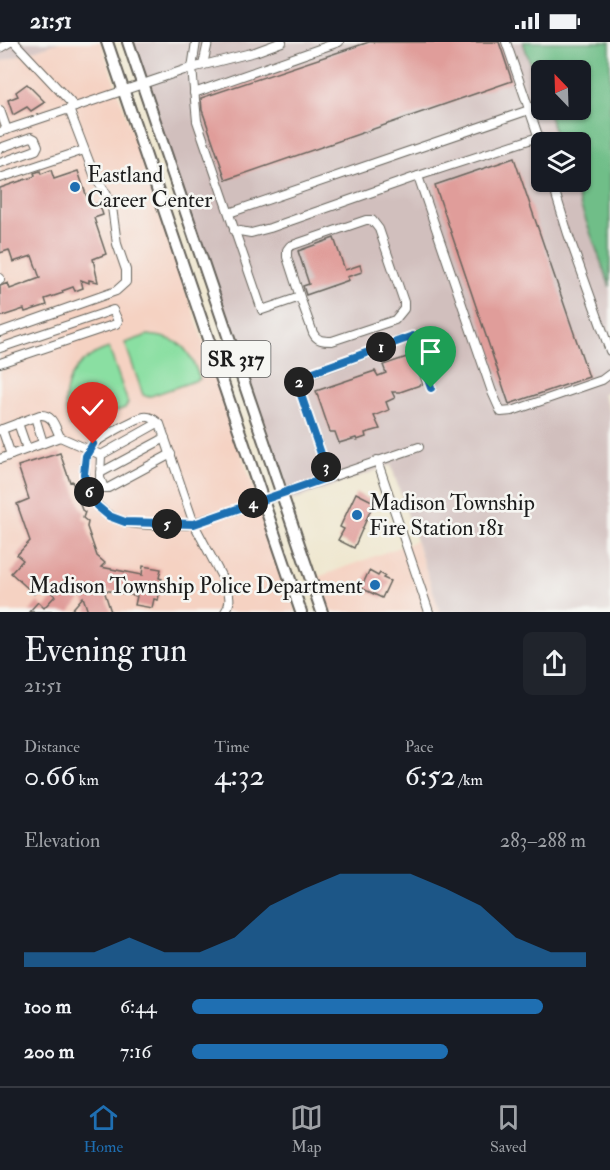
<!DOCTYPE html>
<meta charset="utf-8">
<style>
:root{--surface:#171b24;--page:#20242c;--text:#f1f3f6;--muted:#9ea1a6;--line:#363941;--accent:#1f6fb2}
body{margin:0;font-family:"IM FELL Double Pica",serif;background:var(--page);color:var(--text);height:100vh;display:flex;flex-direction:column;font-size:22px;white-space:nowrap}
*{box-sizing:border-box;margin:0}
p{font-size:20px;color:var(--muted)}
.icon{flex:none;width:33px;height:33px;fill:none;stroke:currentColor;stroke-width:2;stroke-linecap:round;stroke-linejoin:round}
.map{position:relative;height:570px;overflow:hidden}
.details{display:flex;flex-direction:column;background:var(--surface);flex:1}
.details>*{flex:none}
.needle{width:39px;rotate:337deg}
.controls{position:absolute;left:531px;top:18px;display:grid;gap:12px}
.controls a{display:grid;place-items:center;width:60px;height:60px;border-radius:9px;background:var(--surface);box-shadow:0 2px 4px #0004;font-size:30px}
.pin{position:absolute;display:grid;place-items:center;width:51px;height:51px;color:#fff;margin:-62px -26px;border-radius:50% 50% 50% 0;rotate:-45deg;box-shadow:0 0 6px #0007}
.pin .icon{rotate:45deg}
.km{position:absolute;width:30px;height:30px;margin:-15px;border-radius:50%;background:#222;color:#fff;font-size:16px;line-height:30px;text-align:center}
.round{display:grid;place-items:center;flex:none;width:63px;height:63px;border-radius:9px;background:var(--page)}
.head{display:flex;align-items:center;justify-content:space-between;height:102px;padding:0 24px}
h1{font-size:33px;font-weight:600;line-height:45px}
.stats{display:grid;grid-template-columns:repeat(3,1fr);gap:9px;height:102px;padding:6px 24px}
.stats div{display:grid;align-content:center}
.stats b{font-size:30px;font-weight:600}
.stats small{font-size:16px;font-weight:400}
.stats p{font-size:16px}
.chart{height:168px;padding:12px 24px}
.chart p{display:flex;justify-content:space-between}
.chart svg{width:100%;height:108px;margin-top:6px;fill:var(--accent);opacity:.7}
ul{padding:0 24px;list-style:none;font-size:20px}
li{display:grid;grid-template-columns:96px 72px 1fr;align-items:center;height:45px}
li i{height:15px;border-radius:8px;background:var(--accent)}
.status{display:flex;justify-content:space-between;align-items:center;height:42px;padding:0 30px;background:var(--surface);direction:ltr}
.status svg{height:16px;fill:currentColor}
.tabs{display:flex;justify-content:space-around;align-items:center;height:84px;border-top:2px solid var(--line);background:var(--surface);font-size:16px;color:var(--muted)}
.tabs a{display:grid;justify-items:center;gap:3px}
.tabs .current{color:var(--accent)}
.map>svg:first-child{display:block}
</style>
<div class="status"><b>21:51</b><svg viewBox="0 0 49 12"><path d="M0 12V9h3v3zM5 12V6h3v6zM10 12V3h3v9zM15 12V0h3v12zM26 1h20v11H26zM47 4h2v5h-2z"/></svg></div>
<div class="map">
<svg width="610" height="570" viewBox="0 0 610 570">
<rect width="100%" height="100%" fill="#f6f6f2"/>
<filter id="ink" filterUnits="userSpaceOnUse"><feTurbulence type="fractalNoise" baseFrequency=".0167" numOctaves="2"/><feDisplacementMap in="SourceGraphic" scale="12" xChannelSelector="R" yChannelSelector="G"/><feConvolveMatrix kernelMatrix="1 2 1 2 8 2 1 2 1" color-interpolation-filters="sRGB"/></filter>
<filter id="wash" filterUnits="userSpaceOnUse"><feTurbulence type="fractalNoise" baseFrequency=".008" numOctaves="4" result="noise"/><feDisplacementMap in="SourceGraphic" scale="24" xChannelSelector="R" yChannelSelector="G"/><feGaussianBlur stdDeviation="1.35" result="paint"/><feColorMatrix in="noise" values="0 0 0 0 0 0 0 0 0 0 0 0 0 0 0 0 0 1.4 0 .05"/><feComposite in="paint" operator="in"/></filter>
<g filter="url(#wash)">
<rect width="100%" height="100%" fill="#efe7cf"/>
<g fill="#f5d2c2">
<polygon points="60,0 101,0 296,570 0,570 0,20"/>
<polygon points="416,499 440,570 329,570 318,535"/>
</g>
<g fill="#d1bfbd">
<polygon points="0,0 60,0 0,20"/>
<polygon points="127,0 523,0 541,53 542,68 547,68 558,100 542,100 542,140 572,140 610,245 610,347 603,352 610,372 610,570 440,570 391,423 291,459"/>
</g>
<g fill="#8adfa2" stroke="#537e5f" stroke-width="1.5">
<path d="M148 293C182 296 189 307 200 337L148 355 143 353 125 301Z"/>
<path d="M109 306 128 361 125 366 70 384C57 347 72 318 109 306Z"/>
</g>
<polygon fill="#6fbe88" stroke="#466d52" stroke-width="1.5" points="523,0 610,0 610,245 572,140 580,140 580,100 558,100 547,68 580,68 580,28 542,28 541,53"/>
<g id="blocks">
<g fill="#e09d9a">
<polygon points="369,0 499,0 512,39 226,138 202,68 201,56"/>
<polygon points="27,42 45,60 31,69 27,65 13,73 8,58 18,54 16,50"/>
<polygon points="514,116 589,335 509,362 435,143"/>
<polygon points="51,128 54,137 78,129 90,164 99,161 103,173 94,176 106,212 93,217 98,240 89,238 89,241 81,238 83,246 75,249 73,245 62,249 63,251 45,257 47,263 25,270 24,267 0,275 0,244 8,241 10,247 40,236 32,214 13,220 9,208 0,211 0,146 35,134 34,131 40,129 41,132"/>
<polygon points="334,196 345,228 360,223 362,230 347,235 349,238 306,253 303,244 309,242 298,209"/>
<polygon points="413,313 423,342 400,350 392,350 395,356 386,360 389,368 374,374 380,387 365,391 366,395 357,398 356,396 339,401 335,390 330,390 316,349 375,329 378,334 386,331 383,323"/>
<polygon points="60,411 70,440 72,439 82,468 85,470 83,476 88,480 87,485 97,514 105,521 101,525 142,533 143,524 161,527 159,536 162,537 158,558 154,557 152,566 135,563 137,554 104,548 111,570 88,570 83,555 70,570 29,570 38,560 44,566 55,554 42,542 34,552 11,531 23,518 17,513 30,499 17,462 29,457 18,424"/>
<polygon points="356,451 374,460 354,506 338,498 344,487 340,485"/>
<polygon points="369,529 378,534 380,531 385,534 383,536 390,539 382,556 361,546"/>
</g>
</g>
</g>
<g filter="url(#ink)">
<use href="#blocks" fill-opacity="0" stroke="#66635b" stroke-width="1.5"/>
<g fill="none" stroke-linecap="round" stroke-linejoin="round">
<g stroke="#66635b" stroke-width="10">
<g id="minor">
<polyline points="14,0 75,65"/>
<path d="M196 0 192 26 197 79 262 268 300 255 287 215V208L290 204 366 178H372L379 187 404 260V267L395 278 332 299C323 299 317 299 313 291L300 255"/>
<polyline points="506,0 542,105"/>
<polyline points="0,6 10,0"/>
<polyline points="203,23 208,0"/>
<polyline points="194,51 339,0"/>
<polyline points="69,67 184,28 255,10 282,0"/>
<polyline points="0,68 7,88"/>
<polyline points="0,90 69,67 95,135 106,151 112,165 117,202 126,228 126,240 116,249 0,290"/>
<polyline points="0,106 31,95 35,97 38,104 36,108 0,121"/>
<polyline points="418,134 538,95"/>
<polyline points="0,136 84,108"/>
<polyline points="552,140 568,192 610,309"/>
<polyline points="229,171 529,68"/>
<polyline points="234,188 251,191 270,186 418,134 492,350 501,370 512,369 602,338 610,332"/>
<polyline points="0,236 0,238"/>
<polyline points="0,306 113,268 118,279 116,282 0,321"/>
<polyline points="35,375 43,401"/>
<polyline points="18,381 27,407"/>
<polyline points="2,387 11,413"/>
<path d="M0 388 40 373C53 372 55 385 60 395"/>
<polyline points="101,413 100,436 104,446 108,446 171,412"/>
<polyline points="0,417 60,395 101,413 158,381"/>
<polyline points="377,418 429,570"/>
<polyline points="100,431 165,396"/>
<polyline points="329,435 299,347 300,336 413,294 431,346"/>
<path d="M225 570C231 562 230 555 227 545L194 482 160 382C155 378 151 374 144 375 136 376 95 399 91 404 87 410 86 415 85 422 82 448 97 471 122 479 140 485 168 482 187 483L229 470 419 405"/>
</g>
</g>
<g stroke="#66635b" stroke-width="14">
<g id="major">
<polyline points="107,0 301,570"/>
<polyline points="128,0 322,570"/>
</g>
</g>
<use href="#minor" stroke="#fff" stroke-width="8"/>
<use href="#major" stroke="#fff" stroke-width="10"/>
</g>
</g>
<g fill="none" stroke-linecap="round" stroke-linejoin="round" filter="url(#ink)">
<g stroke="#fff" stroke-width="12">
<polyline id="route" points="93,402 86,414 84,432 87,447 97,464 109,474 125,480 194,482 329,435 299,347 300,336 305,333 413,294 431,346"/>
</g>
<use href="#route" stroke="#1f6fb2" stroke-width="8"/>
</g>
<g fill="#1f6fb2" stroke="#f6f6f2" stroke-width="2">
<circle cx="75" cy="145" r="6"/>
<circle cx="357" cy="473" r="6"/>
<circle cx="375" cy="543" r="6"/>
</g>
<g text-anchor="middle" stroke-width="5" stroke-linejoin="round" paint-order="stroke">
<rect fill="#f6f6f2" stroke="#5d5d5c" stroke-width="1.5" x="201.5" y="299" width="69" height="36" rx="4.5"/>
<g font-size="21" font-weight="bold" fill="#1c1c1c">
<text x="236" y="324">SR 317</text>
</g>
<g font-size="22" fill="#1c1c1c" stroke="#f6f6f2" text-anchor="start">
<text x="87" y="140">Eastland<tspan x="87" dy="25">Career Center</tspan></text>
<text x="369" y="468">Madison Township<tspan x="369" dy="25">Fire Station 181</tspan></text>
<text x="363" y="551" text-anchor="end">Madison Township Police Department</text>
</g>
</g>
</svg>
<div class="controls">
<a><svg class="needle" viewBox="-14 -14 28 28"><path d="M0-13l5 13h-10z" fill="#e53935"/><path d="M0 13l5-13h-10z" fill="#9ea1a6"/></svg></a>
<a><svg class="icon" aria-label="layers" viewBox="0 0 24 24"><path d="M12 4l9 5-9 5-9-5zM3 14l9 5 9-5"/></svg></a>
</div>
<div class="pin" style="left:431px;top:346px;background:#1e9e55"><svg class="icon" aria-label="arrive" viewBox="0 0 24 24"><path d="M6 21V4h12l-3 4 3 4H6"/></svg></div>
<div class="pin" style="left:93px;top:402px;background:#d93025"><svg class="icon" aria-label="check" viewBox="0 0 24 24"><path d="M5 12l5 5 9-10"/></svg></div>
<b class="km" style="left:381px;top:305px">1</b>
<b class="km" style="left:299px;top:340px">2</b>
<b class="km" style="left:326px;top:425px">3</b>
<b class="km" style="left:253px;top:461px">4</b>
<b class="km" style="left:167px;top:482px">5</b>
<b class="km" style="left:89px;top:450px">6</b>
</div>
<section class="details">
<div class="head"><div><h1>Evening run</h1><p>21:51</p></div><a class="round"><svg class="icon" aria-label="share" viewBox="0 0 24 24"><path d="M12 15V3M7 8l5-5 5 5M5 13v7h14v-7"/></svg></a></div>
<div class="stats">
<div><p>Distance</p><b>0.66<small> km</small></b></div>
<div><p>Time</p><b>4:32</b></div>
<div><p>Pace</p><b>6:52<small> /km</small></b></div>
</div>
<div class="chart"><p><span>Elevation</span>283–288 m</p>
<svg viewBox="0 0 160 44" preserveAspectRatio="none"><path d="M0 44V38L10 38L20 38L30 32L40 38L50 38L60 32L70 19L80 12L90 6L100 6L110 6L120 12L130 19L140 32L150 38L160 38V44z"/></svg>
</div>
<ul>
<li><b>100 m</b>6:44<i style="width:89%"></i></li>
<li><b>200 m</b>7:16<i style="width:65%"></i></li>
</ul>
</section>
<nav class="tabs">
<a class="current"><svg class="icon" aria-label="home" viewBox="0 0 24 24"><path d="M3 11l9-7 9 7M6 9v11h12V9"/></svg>Home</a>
<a><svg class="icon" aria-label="map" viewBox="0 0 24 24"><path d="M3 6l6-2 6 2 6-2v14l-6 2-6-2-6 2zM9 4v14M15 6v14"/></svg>Map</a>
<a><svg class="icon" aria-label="saved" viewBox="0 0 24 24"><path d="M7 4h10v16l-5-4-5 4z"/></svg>Saved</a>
</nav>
